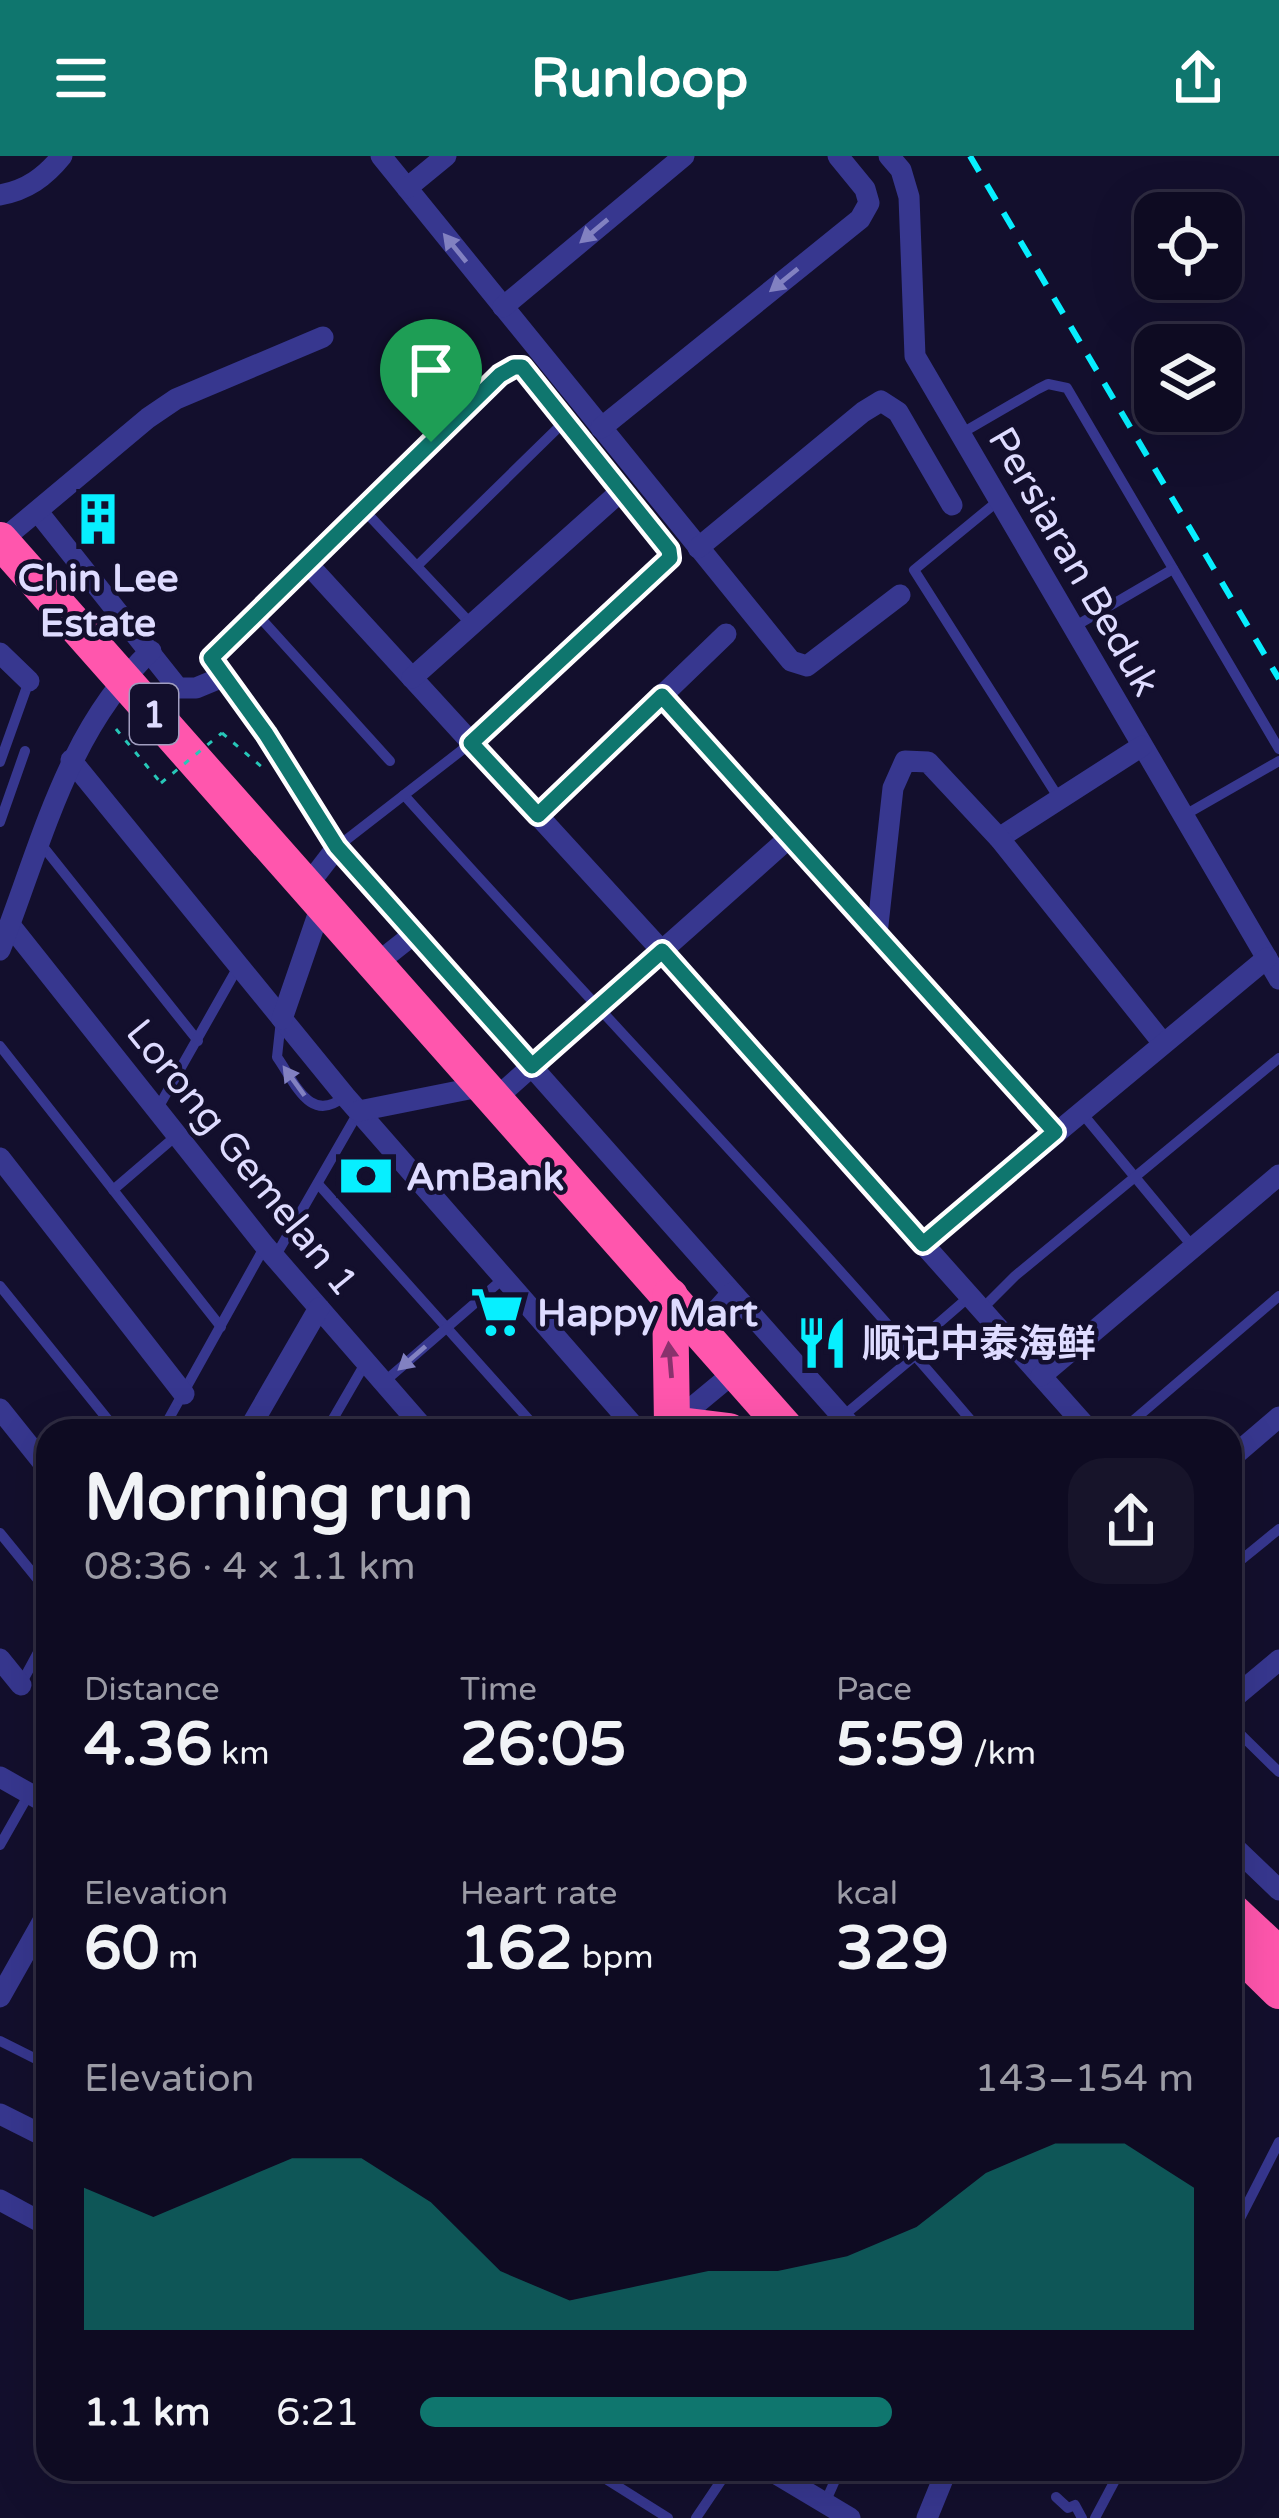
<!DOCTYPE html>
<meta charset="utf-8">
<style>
:root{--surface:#0e0b22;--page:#17142a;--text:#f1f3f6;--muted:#9b9ba5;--line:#2e2b40;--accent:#0f766e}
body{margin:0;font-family:"Varela Round","Noto Sans SC",sans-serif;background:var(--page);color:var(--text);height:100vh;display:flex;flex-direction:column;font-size:45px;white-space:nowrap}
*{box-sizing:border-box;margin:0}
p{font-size:39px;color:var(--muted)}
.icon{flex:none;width:66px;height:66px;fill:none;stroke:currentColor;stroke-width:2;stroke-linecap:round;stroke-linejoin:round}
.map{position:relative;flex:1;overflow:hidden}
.side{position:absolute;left:36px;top:1263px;width:1206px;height:1062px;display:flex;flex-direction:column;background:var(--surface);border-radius:36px;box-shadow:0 12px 48px #0002,0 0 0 3px var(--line)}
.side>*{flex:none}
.fabs{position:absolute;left:1134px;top:36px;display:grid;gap:24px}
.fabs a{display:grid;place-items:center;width:108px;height:108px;border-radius:24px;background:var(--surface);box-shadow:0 12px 48px #0002,0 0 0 3px var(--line);font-size:60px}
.pin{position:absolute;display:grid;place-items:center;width:102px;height:102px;color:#fff;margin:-123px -51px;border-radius:50% 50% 50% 0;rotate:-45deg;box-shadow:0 0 12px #0007}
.pin .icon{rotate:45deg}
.round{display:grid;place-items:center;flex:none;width:126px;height:126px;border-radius:36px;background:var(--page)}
.overview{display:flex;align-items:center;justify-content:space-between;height:204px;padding:0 48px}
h1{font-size:66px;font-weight:700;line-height:90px}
.figures{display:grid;grid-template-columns:repeat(3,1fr);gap:18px;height:204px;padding:12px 48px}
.figures div{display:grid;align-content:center}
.figures b{font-size:60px;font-weight:700}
.figures small{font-size:33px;font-weight:400}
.figures p{font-size:33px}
.chart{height:336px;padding:24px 48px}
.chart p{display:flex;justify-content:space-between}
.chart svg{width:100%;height:216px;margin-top:12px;fill:var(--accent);opacity:.7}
ul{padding:0 48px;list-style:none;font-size:39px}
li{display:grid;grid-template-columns:192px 144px 1fr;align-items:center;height:90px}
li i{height:30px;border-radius:15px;background:var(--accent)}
header{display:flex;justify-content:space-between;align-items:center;height:156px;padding:0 48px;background:var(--accent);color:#fff;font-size:54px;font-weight:700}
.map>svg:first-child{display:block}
</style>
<header><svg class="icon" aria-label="menu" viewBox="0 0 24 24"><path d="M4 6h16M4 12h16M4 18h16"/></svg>Runloop<svg class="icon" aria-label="share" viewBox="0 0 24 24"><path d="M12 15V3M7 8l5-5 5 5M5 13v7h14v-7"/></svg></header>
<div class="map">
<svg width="1279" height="2362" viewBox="0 0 1279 2362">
<rect width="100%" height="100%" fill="#130f2d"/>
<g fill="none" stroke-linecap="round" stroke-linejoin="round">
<g stroke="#27c7b8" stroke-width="3" stroke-dasharray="6 9" stroke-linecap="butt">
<polyline points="116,573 161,627"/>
<polyline points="222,577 263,612"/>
</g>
<g stroke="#37378f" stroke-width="10">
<polyline points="962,277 1038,233 1048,228 1067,232 1279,593"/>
<polyline points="998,345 914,414 1060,644"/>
<polyline points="363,353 472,469"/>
<polyline points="417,410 564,266"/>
<polyline points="256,457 390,605"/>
<polyline points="1072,472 1173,413"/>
<polyline points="0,606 29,525"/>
<path d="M404 639C595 852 795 1057 980 1275"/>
<polyline points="1183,660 1279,605"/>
<polyline points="0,666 25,595"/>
<polyline points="41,688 198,885"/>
<polyline points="337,691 471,587 670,402 669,395 522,211 514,211"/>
<path d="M281 864 277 901C296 928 310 969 345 940"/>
<polyline points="0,890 221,1171"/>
<polyline points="158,952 238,811"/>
<polyline points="1081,956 1193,1091"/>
<polyline points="319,1029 539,1275"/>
<polyline points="113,1034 176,980"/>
<polyline points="275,1101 359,955"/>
<polyline points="0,1130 117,1275"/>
<polyline points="982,1153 1015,1120 1279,902"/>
<polyline points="910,1192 970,1140"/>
<polyline points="384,1226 504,1122"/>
<polyline points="842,1261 916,1199"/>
<polyline points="162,1275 265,1090"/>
<polyline points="326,1275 366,1206"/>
<polyline points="1121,1275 1279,1140"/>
<polyline points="0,1377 48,1436"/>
<polyline points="1230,1413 1279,1373"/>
<polyline points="21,1528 48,1478"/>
<polyline points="1230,1568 1279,1616"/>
<polyline points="0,1689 29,1638"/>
<polyline points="0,1885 48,1909"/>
<polyline points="1230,2082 1279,1986"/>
<polyline points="590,2313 668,2362"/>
<polyline points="1056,2341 1068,2352 1075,2349 1082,2362"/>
<polyline points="825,2347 840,2313"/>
<polyline points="696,2362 729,2313"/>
<polyline points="1095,2362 1121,2313"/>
</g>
<g stroke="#37378f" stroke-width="21">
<polyline points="381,0 791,505 807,510 900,439"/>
<polyline points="889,0 901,14 909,41 915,200 1279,823"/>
<polyline points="407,32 446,0"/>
<path d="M0 39C27 34 45 21 62 0"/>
<polyline points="503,151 684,0"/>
<polyline points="514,211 499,219 210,502 266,578 337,691 855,1275"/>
<polyline points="601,272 860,63 869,47 865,33 838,0"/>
<polyline points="38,356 178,532 196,532 225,520"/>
<polyline points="1,385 148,262 176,243 323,181"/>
<polyline points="698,392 863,256 881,245 898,256 952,349"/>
<polyline points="307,407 662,795 1090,1275"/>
<polyline points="0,497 29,525"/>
<polyline points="412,522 620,336"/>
<polyline points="662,540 1056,976"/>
<polyline points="71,604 345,940 638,1275"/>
<polyline points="538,659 726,478"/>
<polyline points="999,682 1142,590"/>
<polyline points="307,730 337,691"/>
<polyline points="10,769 265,1090 426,1275"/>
<polyline points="877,778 893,632 905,605 928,606 999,682 1162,886"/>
<path d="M0 794C41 690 67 573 151 495"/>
<polyline points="376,808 414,778"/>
<polyline points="282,863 322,747"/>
<polyline points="495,943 790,681"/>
<polyline points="359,955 484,930"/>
<polyline points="0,1002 184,1238"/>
<polyline points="923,1088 1267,802"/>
<polyline points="700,1173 732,1137"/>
<polyline points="1041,1220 1279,1019"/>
<polyline points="0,1253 48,1313"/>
<polyline points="672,1268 736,1215"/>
<polyline points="248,1275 319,1152"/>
<polyline points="1230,1303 1279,1261"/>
<polyline points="0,1503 21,1529"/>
<polyline points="1230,1545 1279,1504"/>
<polyline points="0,1621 48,1648"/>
<polyline points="1230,1687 1279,1734"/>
<polyline points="0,1841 48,1756"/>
<polyline points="0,1958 48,1982"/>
<polyline points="0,2044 48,2070"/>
<polyline points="768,2313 850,2362"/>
<polyline points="927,2362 947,2313"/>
</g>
<g stroke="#ff56ad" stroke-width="36">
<polyline points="0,384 788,1275"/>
<polyline points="670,1140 672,1268 729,1275"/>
<polyline points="1230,1753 1279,1799"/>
<polyline points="1230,1787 1279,1835"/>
</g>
<polyline stroke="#07efff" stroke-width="6" stroke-dasharray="18 15" stroke-linecap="butt" points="970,0 1279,523"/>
<polyline stroke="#27c7b8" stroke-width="3" stroke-dasharray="6 9" stroke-linecap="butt" points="161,627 222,577"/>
</g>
<defs><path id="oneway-solid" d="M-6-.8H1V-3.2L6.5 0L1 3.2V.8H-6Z" transform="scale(3)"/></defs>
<g fill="#8281c1">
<use href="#oneway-solid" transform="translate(594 75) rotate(140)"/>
<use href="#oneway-solid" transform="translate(455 92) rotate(-129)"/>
<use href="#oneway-solid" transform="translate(784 124) rotate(141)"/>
<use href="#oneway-solid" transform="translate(294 925) rotate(-126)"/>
<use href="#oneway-solid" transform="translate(412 1202) rotate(139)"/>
</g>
<use fill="#89326d" href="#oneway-solid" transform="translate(670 1204) rotate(-95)"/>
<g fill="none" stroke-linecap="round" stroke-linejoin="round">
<g stroke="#fff" stroke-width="24">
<polygon id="route" points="514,211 522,211 669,394 670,402 471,587 538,659 662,540 1055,976 923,1088 662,795 532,910 337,691 266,578 211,502 500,219"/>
</g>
<use href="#route" stroke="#0f766e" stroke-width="15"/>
</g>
<defs>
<g id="building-bare" transform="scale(4.14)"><path d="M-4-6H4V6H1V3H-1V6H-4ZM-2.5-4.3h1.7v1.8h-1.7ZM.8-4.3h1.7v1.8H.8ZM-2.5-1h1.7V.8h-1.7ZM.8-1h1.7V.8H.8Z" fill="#07efff" stroke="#130f2d" stroke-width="2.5" paint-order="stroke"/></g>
<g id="bank-bare" transform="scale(4.14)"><path d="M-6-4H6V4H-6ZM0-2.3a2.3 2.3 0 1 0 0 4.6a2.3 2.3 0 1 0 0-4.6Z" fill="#07efff" stroke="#130f2d" stroke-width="2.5" paint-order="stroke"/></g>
<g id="supermarket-bare" transform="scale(4.14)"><path d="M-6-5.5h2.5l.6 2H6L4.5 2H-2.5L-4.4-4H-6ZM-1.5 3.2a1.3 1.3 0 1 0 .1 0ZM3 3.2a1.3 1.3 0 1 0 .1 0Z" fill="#07efff" stroke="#130f2d" stroke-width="2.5" paint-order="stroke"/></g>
<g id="restaurant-bare" transform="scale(4.14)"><path d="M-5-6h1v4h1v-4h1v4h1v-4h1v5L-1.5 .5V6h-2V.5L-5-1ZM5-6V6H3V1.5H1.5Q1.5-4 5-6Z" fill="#07efff" stroke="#130f2d" stroke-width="2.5" paint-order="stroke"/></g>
</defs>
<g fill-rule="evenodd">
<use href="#building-bare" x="98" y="363"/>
<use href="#bank-bare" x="366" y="1020"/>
<use href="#supermarket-bare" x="497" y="1156"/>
<use href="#restaurant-bare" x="822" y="1187"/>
</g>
<g text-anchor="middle" stroke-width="9" stroke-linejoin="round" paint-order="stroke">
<rect fill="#130f2d" stroke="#a19ec0" stroke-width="3" x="130" y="528" width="48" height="60" rx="9"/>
<g font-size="36" font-weight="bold" fill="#dedbff">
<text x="154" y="571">1</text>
</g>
<g font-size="39" fill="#dedbff" stroke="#130f2d">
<text transform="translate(1075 405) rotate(60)" y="14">Persiaran Beduk</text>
<text transform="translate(243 1001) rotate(51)" y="14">Lorong Gemelan 1</text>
</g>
<g font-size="39" font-weight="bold" fill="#dedbff" stroke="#130f2d" text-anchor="start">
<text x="98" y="435" text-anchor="middle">Chin Lee<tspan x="98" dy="45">Estate</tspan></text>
<text x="406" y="1034">AmBank</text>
<text x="537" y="1170">Happy Mart</text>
<text x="862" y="1201">顺记中泰海鲜</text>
</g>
</g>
</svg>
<div class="fabs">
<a><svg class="icon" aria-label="locate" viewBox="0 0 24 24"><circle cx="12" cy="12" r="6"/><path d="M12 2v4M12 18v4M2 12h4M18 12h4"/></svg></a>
<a><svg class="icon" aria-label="layers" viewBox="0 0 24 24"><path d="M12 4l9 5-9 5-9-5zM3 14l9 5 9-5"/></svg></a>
</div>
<div class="pin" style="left:431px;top:286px;background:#1e9e55"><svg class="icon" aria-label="arrive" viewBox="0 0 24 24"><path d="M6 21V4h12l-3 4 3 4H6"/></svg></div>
<section class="side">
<div class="overview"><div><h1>Morning run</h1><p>08:36 · 4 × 1.1 km</p></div><a class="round"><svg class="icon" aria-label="share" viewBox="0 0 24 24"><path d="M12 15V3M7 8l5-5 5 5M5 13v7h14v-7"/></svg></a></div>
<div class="figures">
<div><p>Distance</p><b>4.36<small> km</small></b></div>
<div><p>Time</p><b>26:05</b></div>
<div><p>Pace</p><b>5:59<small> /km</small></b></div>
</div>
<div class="figures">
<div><p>Elevation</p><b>60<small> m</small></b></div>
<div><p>Heart rate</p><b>162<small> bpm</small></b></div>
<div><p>kcal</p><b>329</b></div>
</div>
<div class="chart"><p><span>Elevation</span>143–154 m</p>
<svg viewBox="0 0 160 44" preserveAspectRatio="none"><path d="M0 44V15L10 21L20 15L30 9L40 9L50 18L60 32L70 38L80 35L90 32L100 32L110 29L120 23L130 12L140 6L150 6L160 15V44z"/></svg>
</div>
<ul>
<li><b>1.1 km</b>6:21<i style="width:61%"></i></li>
</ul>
</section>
</div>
